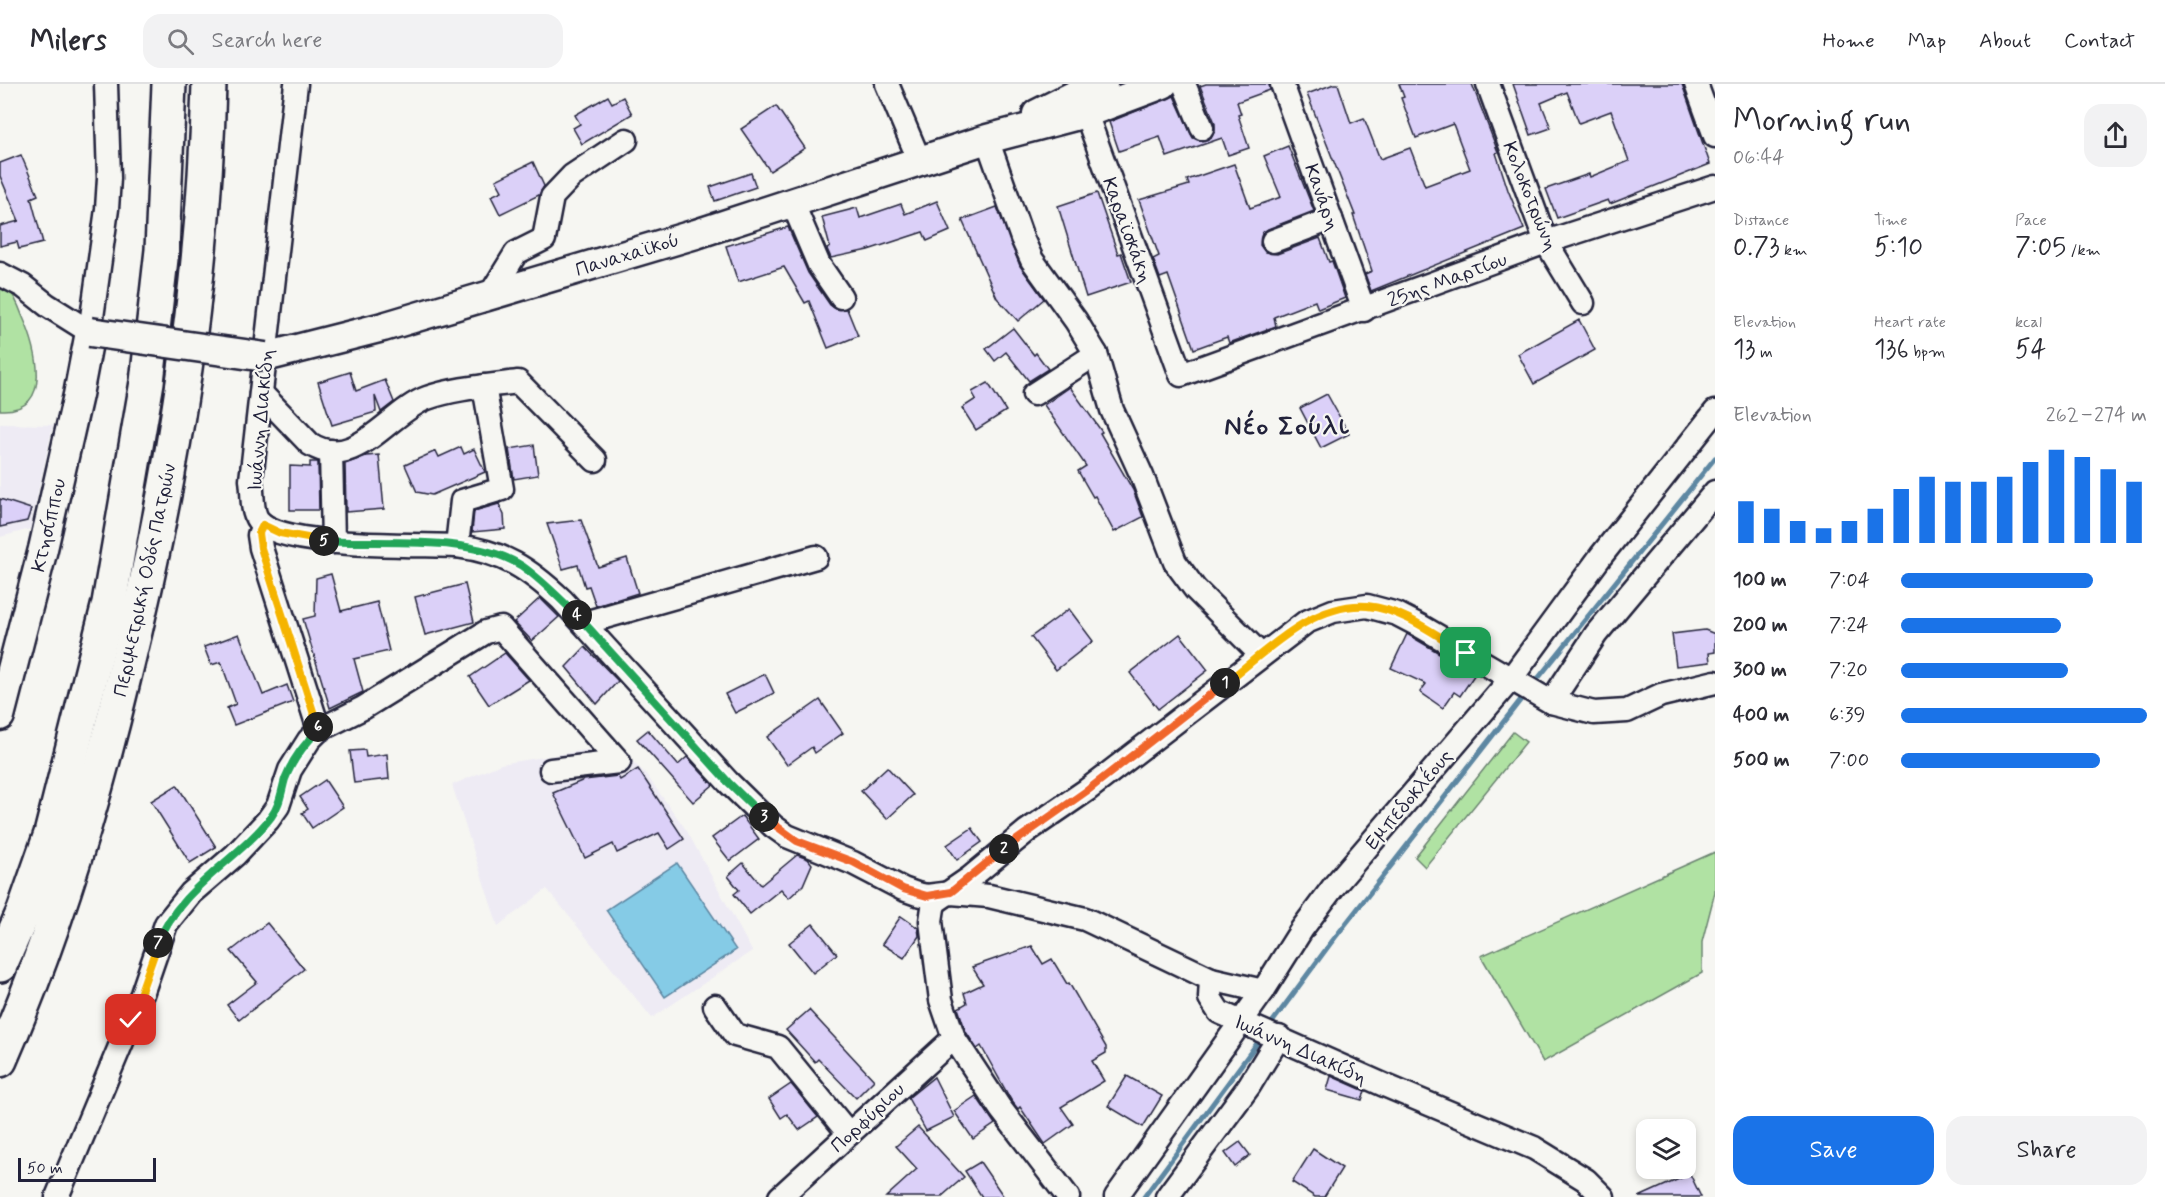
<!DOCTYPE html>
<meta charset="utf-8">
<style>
:root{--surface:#fff;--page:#f2f2f3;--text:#2b2b33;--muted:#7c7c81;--line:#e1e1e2;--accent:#1a73e8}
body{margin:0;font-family:Mynerve,sans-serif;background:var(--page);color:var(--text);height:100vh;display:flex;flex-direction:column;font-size:22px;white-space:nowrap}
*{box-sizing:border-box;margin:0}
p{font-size:20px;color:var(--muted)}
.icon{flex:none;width:33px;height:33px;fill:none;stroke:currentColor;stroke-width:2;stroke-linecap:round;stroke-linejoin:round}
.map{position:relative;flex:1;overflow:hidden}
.sheet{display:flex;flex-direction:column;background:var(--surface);width:450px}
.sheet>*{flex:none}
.tools{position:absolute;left:1636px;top:1035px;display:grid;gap:12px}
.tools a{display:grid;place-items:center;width:60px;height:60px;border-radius:12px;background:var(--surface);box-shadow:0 3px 9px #0003;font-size:30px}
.scale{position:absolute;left:18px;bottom:15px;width:138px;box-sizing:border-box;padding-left:6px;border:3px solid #22223b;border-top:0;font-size:16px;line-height:21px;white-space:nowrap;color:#22223b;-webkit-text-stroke:4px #f6f6f2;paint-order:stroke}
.pin{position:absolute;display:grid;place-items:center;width:51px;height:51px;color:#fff;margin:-26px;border-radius:12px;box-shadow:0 3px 9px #0006}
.km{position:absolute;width:30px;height:30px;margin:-15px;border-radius:50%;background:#222;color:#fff;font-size:16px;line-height:30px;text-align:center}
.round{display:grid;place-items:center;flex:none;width:63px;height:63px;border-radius:18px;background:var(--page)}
.overview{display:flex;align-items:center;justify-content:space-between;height:102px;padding:0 18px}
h1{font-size:33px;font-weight:600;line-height:45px}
.figures{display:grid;grid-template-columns:repeat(3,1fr);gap:9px;height:102px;padding:6px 18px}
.figures div{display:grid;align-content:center}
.figures b{font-size:26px;font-weight:600}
.figures small{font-size:16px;font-weight:400}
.figures p{font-size:16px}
.chart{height:168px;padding:12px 18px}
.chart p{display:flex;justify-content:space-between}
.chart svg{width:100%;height:108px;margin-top:6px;stroke:var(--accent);stroke-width:6}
.primary-button{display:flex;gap:12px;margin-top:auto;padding:12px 18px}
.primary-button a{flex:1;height:69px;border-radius:18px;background:var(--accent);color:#fff;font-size:24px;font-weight:600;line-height:69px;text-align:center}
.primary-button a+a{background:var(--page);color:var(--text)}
ul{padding:0 18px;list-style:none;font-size:20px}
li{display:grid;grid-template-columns:96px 72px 1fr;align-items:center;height:45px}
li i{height:15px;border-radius:8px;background:var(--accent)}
header{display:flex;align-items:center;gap:36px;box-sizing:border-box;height:84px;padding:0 30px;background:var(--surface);border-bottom:2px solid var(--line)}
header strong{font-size:28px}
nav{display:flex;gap:33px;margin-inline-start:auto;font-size:21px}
.search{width:420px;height:54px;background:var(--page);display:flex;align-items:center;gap:15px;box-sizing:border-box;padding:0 21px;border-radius:18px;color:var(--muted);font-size:22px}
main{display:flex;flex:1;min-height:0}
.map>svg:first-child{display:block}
</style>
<header>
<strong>Milers</strong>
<div class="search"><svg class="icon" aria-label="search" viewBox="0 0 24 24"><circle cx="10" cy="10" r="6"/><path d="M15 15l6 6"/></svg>Search here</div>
<nav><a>Home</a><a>Map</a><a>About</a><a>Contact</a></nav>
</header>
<main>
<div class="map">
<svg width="1715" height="1113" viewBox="0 0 1715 1113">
<rect width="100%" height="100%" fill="#f6f6f2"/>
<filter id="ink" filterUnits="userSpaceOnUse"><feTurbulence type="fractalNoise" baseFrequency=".0167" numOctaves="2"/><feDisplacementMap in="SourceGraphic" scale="12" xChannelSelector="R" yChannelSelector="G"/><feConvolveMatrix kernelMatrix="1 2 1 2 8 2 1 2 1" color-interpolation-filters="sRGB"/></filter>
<g filter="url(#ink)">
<g fill="#eeebf4">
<polygon points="0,340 53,341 30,445 0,453"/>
<polygon points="615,661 645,689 687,747 752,867 652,934 547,805 498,842 452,701 501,680"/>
</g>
<g fill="#b0e2a3" stroke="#69826f" stroke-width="1.5">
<path d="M0 202C3 203 6 204 9 206 15 212 19 223 22 231 36 262 56 329 0 326Z"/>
<polygon points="1513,648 1526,658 1425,783 1415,773"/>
<polygon points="1715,768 1715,808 1702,858 1702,889 1543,978 1481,872"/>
</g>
<polygon fill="#85cbe6" stroke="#5d87a2" stroke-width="1.5" points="677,779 736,866 665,913 606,826"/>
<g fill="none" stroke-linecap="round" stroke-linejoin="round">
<g stroke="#5d87a2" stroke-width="5">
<polyline points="1532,602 1715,374"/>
<polyline points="1268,944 1330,860 1526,609"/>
<polyline points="1144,1113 1261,954"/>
</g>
</g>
<g fill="#dbd0f8" stroke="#22223b" stroke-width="1.5">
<polygon points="1206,0 1269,0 1270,6 1237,18 1241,30 1238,31 1249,64 1228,71 1222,54 1167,73 1160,53 1119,67 1109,38 1174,12 1193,54 1201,57 1212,53 1215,46 1215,39 1200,2"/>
<polygon points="1334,0 1338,0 1351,39 1364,34 1380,75 1410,64 1425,102 1470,85 1453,40 1416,54 1401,14 1404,13 1399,0 1472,0 1498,68 1496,69 1508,106 1524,145 1371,207 1365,190 1372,187 1353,131 1355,131 1307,10"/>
<polygon points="1513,0 1682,0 1710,80 1610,120 1608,116 1557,134 1546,105 1589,90 1590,93 1629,77 1611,27 1579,39 1567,8 1541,19 1551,44 1531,51"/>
<polygon points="608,12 612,19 623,13 632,30 582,60 573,44 580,40 575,31"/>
<polygon points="776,22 805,64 770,87 741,45"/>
<polygon points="1288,62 1314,127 1268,145 1262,149 1260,161 1265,168 1277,170 1320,154 1329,178 1332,177 1345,214 1318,225 1315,217 1274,233 1276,242 1229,259 1227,253 1194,265 1168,191 1160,194 1153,175 1159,172 1139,116 1189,101 1187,96 1234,80 1250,124 1281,113 1264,72"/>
<polygon points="21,71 38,111 31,114 43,159 19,165 17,158 0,162 0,142 19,137 0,92 0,79"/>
<polygon points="533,78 544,102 539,111 500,130 491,112 502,107 496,96"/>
<polygon points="751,89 756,103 715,117 710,103"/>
<polygon points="1097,109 1118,170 1121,169 1131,198 1086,213 1058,122"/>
<polygon points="937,117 950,147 927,157 923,148 868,166 831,174 827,165 830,163 822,133 857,124 860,134 901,120 905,130"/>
<polygon points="997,123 1020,182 1044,215 1018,237 997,214 962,136"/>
<polygon points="788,143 808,189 830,221 836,225 847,225 858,252 828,264 809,217 805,219 784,183 738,198 726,162"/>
<polygon points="1579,236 1595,266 1534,300 1518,270"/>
<polygon points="1013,244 1034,271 1036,269 1048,285 1029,297 1006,268 995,277 986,265"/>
<polygon points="350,288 356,307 385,296 394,318 381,328 375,312 376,328 332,341 318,298"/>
<polygon points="988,299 1006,327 976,346 962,324 976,315 972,308"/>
<polygon points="1070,303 1102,348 1100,349 1133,406 1143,433 1114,448 1095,412 1093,413 1078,387 1086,382 1044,321"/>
<polygon points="1327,310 1349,350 1321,364 1300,324"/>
<polygon points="534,361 538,391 514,395 509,365"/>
<polygon points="461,363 464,370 474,365 485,388 432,411 417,408 405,381 436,367 439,373"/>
<polygon points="379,371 384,425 346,428 345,380 366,372"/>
<polygon points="310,378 318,378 319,426 290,426 290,382 310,383"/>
<polygon points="0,415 31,425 27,437 0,443"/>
<polygon points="499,420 504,431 505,445 472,448 474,427"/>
<polygon points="581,436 598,483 627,474 638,509 596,522 589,502 585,503 578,481 563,485 547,440"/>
<polygon points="331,490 341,527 377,518 389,567 354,575 363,608 330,624 303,535 315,532 316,494"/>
<polygon points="465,500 474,538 425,551 415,513"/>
<polygon points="540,514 559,533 532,557 514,538"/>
<polygon points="1069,525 1093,557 1056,586 1031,553"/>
<polygon points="1705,546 1715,550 1715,568 1709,569 1710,578 1676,582 1672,550"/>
<polygon points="239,550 263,611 287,601 293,618 234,641 227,624 236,620 221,578 211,581 204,563"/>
<polygon points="1180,550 1208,586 1158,625 1130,589"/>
<polygon points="1407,550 1475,590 1460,612 1454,608 1443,624 1420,608 1426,600 1391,584"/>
<polygon points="585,563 618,597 597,620 566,583"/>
<polygon points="505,569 529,596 489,621 470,593"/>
<polygon points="765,590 774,609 735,629 725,610"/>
<polygon points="820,616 843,649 815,669 812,663 787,681 767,653"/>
<polygon points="648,646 678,681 687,673 713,701 693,718 637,655"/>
<polygon points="365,666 366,673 387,670 389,695 354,699 350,667"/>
<polygon points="887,683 913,711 887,735 861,707"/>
<polygon points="638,685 684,755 669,765 659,749 617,769 613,760 585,774 553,709 584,696 618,692 620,696"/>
<polygon points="325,696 343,723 312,744 302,729 308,725 300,713"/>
<polygon points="177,701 216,763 190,779 151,717"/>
<polygon points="742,732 759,755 730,777 712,754"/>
<polygon points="972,744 982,758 957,776 947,761"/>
<polygon points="797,771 808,775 812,780 803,801 789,814 781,805 750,830 734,810 739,806 728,792 743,779 761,801"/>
<polygon points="901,832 918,844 919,852 904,874 882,860"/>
<polygon points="267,839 304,885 239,936 227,921 257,898 231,867"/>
<polygon points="813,840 837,870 813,889 789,859"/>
<polygon points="1032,862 1043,880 1052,875 1067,900 1069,899 1106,963 1106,969 1092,977 1104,997 1061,1023 1073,1040 1045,1060 1020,1023 1018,1025 1011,1016 981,962 977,965 966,948 958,924 967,919 964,909 983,900 972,883"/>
<polygon points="809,926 874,996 856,1014 818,975 815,978 786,946"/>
<polygon points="1127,992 1162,1012 1143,1043 1108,1022"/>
<polygon points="1331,992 1365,1007 1362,1016 1327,1006"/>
<polygon points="934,993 954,1033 926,1047 908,1014"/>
<polygon points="791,1000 818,1033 799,1046 787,1030 781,1034 769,1015"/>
<polygon points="976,1012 995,1040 973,1055 954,1027"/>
<polygon points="918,1043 964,1093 941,1113 886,1113 917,1085 896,1062"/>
<polygon points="1240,1058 1250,1071 1235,1083 1225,1069"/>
<polygon points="1313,1065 1342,1084 1324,1113 1315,1113 1292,1098"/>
<polygon points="980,1078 1004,1113 982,1113 965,1087"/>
<polygon points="1690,1090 1701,1113 1639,1113"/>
</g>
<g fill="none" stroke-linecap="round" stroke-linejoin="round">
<g stroke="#22223b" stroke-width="27">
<g id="minor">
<path d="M296 0 251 396C253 407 251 427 258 436 280 465 419 460 457 462 504 468 529 485 562 516L728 698 773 742 787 752 853 779 903 805 917 810 927 812 951 809 989 812 1085 835 1211 895 1210 914 1219 928 1384 1001 1534 1064 1586 1096 1603 1113"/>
<polyline points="887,0 920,78"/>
<polyline points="1184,0 1202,44"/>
<polyline points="1282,0 1364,226"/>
<polyline points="1488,0 1546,158 1583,219"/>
<polyline points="1696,0 1715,52"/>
<polyline points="1080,13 1181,291 1546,158 1715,103"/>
<polyline points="987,55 1022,154 1032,176 1076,237 1096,270 1112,326 1142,392 1175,478 1195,505 1261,571"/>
<polyline points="793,120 819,181 841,213"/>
<polyline points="1273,157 1331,135"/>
<polyline points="0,190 23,202 47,221 90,248 107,125 109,94 106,0"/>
<polyline points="490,211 516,169 544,155 552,113 572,92 626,56"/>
<path d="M261 309 310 360C355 389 390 327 427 314 455 304 488 302 518 298L595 376"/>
<polyline points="1034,310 1096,270"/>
<polyline points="331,367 333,458"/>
<polyline points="457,462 462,417 502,405 484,302"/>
<polyline points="584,539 816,473"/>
<polyline points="1551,618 1596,550 1715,408"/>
<polyline points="319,646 363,624 486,548 501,544 619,678 551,686"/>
<polyline points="1211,895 1263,907"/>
<polyline points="715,922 735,951 778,963 849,1050"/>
<polyline points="57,1113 142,910 166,840 191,809 235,771 268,736 278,722 290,686 309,656 319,646 261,464 259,451 263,441"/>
<polyline points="780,1113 954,954"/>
<polyline points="1068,1113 1000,1024 954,954 941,916 931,837 933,824 935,818 970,794 1027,747 1087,706 1306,538 1333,527 1367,522 1397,530 1422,543 1551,618 1594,629 1627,627 1661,611 1715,598"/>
<polyline points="1116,1113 1263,907 1302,845 1334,802 1510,596 1601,472 1715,328"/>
<polyline points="1167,1113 1249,1002 1279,953"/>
</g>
</g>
<g stroke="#22223b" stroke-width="33">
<g id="major">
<polyline points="1037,30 1079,9 1103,0"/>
<polyline points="265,273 383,243 696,150 987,55 1086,29 1163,0"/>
<polyline points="0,632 43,465 78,311 90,248"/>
</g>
</g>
<g stroke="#22223b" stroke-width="38">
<g id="highway">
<polyline points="0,881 24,827 51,750 109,519 147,298 162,166 169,0"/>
<path d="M0 976C54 853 93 723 124 593 173 396 204 203 209 0"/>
</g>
</g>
<use href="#minor" stroke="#f6f6f2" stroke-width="22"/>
<use href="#major" stroke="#f6f6f2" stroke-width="28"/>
<use href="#highway" stroke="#f6f6f2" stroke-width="33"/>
<g stroke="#22223b" stroke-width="33" stroke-linecap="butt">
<polyline id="major-bridge" points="90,248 265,273"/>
</g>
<use href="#major-bridge" stroke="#f6f6f2" stroke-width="28"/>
</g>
</g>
<g fill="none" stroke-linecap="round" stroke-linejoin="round" filter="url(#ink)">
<g stroke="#fff" stroke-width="12">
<path id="split-1" d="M1225 599C1265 569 1312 518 1367 522 1403 525 1437 552 1466 569"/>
</g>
<g stroke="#fff" stroke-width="12">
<polyline id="split-2" points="1004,765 1088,706 1225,599"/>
</g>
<g stroke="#fff" stroke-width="12">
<polyline id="split-3" points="764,733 797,757 853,778 903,805 927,812 951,808 1004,765"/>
</g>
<g stroke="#fff" stroke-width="12">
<polyline id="split-4" points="577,531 728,698 764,733"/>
</g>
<g stroke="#fff" stroke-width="12">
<path id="split-5" d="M324 457C381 461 473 450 522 482 542 496 559 514 577 531"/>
</g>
<g stroke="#fff" stroke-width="12">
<polyline id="split-6" points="318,643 261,464 259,449 263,441 280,449 324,457"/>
</g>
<g stroke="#fff" stroke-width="12">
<path id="split-7" d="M158 859C179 804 236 778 271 733 280 721 281 709 285 695 292 677 305 659 319 646L318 643"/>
</g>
<g stroke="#fff" stroke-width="12">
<polyline id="split-8" points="131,936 158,859"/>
</g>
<use href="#split-1" stroke="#f5b400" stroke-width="8"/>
<use href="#split-2" stroke="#f0652b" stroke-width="8"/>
<use href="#split-3" stroke="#f0652b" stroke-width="8"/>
<use href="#split-4" stroke="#22a559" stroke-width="8"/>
<use href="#split-5" stroke="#22a559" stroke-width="8"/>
<use href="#split-6" stroke="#f5b400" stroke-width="8"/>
<use href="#split-7" stroke="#22a559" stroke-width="8"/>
<use href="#split-8" stroke="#f5b400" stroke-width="8"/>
</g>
<g text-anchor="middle" stroke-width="4.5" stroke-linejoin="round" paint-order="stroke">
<g font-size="20" fill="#22223b" stroke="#f6f6f2">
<text transform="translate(1531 112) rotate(68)" y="7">Κολοκοτρώνη</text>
<text transform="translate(1323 113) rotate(70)" y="7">Κανάρη</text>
<text transform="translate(1128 146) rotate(70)" y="7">Καραϊσκάκη</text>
<text transform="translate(627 170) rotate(-17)" y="7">Παναχαϊκού</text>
<text transform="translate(1447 195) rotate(-20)" y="7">25ης Μαρτίου</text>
<text transform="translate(260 336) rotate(-85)" y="7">Ιωάννη Διακίδη</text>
<text transform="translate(48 441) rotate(-77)" y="7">Κτησίππου</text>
<text transform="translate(144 496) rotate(-78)" y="7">Περιμετρική Οδός Πατρών</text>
<text transform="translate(1408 715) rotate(-50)" y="7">Εμπεδοκλέους</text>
<text transform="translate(1301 965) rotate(24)" y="7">Ιωάννη Διακίδη</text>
<text transform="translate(867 1033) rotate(-43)" y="7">Πορφύριου</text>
</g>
<g font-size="26" font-weight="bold" letter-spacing="1.5" fill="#22223b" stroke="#f6f6f2">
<text x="1287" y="350">Νέο Σούλι</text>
</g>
</g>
</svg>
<div class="tools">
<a><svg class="icon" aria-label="layers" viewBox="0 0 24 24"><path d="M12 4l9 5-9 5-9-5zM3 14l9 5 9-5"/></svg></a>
</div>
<div class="scale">50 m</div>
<div class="pin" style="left:1466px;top:569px;background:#1e9e55"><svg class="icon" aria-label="arrive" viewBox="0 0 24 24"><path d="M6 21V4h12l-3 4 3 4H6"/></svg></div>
<div class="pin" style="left:131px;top:936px;background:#d93025"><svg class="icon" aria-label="check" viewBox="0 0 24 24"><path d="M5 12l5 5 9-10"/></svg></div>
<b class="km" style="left:1225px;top:599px">1</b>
<b class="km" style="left:1004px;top:765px">2</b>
<b class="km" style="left:764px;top:733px">3</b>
<b class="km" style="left:577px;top:531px">4</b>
<b class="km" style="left:324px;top:457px">5</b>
<b class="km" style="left:318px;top:643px">6</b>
<b class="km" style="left:158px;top:859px">7</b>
</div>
<section class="sheet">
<div class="overview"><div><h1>Morning run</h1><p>06:44</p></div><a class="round"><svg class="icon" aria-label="share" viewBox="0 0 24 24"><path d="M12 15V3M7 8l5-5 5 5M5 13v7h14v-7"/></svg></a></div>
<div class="figures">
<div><p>Distance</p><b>0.73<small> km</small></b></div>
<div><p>Time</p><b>5:10</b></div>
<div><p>Pace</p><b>7:05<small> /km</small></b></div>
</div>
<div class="figures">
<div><p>Elevation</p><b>13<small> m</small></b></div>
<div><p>Heart rate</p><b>136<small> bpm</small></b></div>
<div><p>kcal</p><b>54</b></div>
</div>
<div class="chart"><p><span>Elevation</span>262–274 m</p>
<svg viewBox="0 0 160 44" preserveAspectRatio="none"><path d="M5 44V27M15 44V30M25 44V35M35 44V38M45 44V35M55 44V30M65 44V22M75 44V17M85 44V19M95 44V19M105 44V17M115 44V11M125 44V6M135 44V9M145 44V14M155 44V19"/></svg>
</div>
<ul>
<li><b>100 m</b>7:04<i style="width:78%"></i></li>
<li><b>200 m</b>7:24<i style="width:65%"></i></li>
<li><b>300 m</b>7:20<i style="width:68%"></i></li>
<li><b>400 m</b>6:39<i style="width:100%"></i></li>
<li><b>500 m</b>7:00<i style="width:81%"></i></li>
</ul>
<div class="primary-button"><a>Save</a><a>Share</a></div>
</section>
</main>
